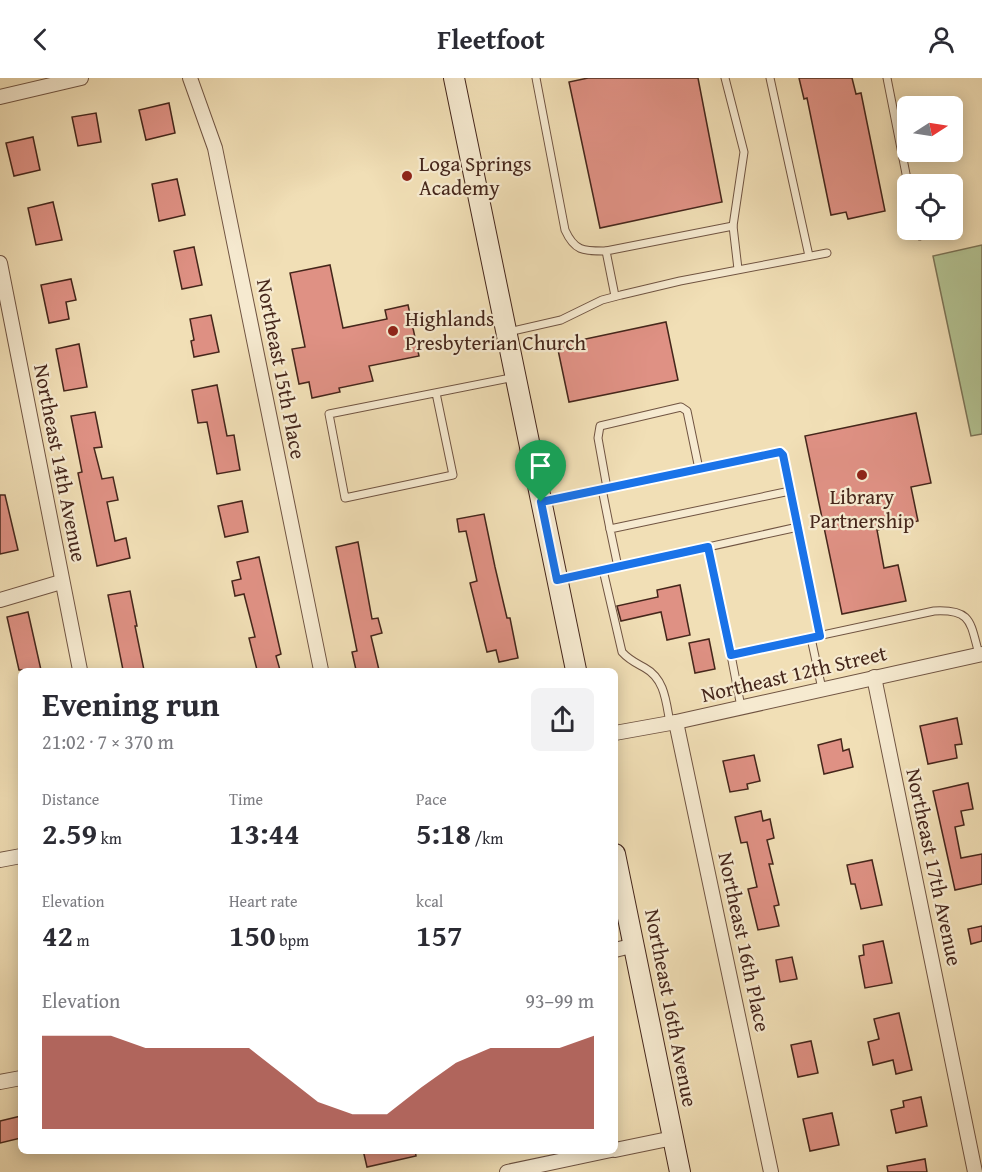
<!DOCTYPE html>
<meta charset="utf-8">
<style>
:root{--surface:#fff;--page:#f2f2f3;--text:#2b2b33;--muted:#7c7c81;--accent:#8f2418}
body{margin:0;font-family:"Gentium Book Plus",serif;background:var(--page);color:var(--text);height:100vh;display:flex;flex-direction:column;font-size:22px;white-space:nowrap}
*{box-sizing:border-box;margin:0}
p{font-size:20px;color:var(--muted)}
.icon{flex:none;width:33px;height:33px;fill:none;stroke:currentColor;stroke-width:2;stroke-linecap:round;stroke-linejoin:round}
.map{position:relative;flex:1;overflow:hidden}
.sheet{position:absolute;left:18px;top:590px;width:600px;height:486px;display:flex;flex-direction:column;background:var(--surface);border-radius:9px;box-shadow:0 3px 15px #0003}
.sheet>*{flex:none}
.needle{width:39px;rotate:78deg}
.fabs{position:absolute;left:897px;top:18px;display:grid;gap:12px}
.fabs a{display:grid;place-items:center;width:66px;height:66px;border-radius:9px;background:var(--surface);box-shadow:0 3px 15px #0003;font-size:30px}
.pin{position:absolute;display:grid;place-items:center;width:51px;height:51px;color:#fff;margin:-62px -26px;border-radius:50% 50% 50% 0;rotate:-45deg;box-shadow:0 0 6px #0007}
.pin .icon{rotate:45deg}
.round{display:grid;place-items:center;flex:none;width:63px;height:63px;border-radius:9px;background:var(--page)}
.overview{display:flex;align-items:center;justify-content:space-between;height:102px;padding:0 24px}
h1{font-size:33px;font-weight:600;line-height:45px}
.metrics{display:grid;grid-template-columns:repeat(3,1fr);gap:9px;height:102px;padding:6px 24px}
.metrics div{display:grid;align-content:center}
.metrics b{font-size:30px;font-weight:600}
.metrics small{font-size:16px;font-weight:400}
.metrics p{font-size:16px}
.chart{height:168px;padding:12px 24px}
.chart p{display:flex;justify-content:space-between}
.chart svg{width:100%;height:108px;margin-top:6px;fill:var(--accent);opacity:.7}
header{display:flex;justify-content:space-between;align-items:center;height:78px;padding:0 24px;background:var(--surface);font-size:27px;font-weight:600}
.map>svg:first-child{display:block}
</style>
<header><svg class="icon" aria-label="back" viewBox="0 0 24 24"><path d="M15 5l-7 7 7 7"/></svg>Fleetfoot<svg class="icon" aria-label="person" viewBox="0 0 24 24"><circle cx="12" cy="8" r="4"/><path d="M4 21q1-7 8-7t8 7"/></svg></header>
<div class="map">
<svg width="982" height="1094" viewBox="0 0 982 1094">
<rect width="100%" height="100%" fill="#f1dfb6"/>
<filter id="stains"><feTurbulence type="fractalNoise" baseFrequency=".00333" numOctaves="4"/><feColorMatrix values="0 0 0 0 .2 0 0 0 0 .09 0 0 0 0 .02 0 0 0 .5 -.17"/></filter>
<radialGradient id="worn" r=".72"><stop offset=".6" stop-color="#630" stop-opacity="0"/><stop offset="1" stop-color="#630" stop-opacity=".3"/></radialGradient>
<polygon fill="#b3c393" stroke="#7c7457" stroke-width="1.5" points="982,167 982,356 971,358 933,178"/>
<g fill="#df9184" stroke="#45261b" stroke-width="1.5">
<polygon points="588,0 698,0 722,124 600,150 569,4"/>
<polygon points="799,0 852,0 856,16 861,15 885,133 848,141 846,134 831,137 807,20 804,21"/>
<polygon points="169,25 175,55 146,62 139,32"/>
<polygon points="96,35 101,64 78,68 72,39"/>
<polygon points="33,59 40,92 14,98 6,65"/>
<polygon points="177,101 185,137 159,143 152,106"/>
<polygon points="53,124 62,162 36,167 28,130"/>
<polygon points="194,169 202,207 182,211 174,173"/>
<polygon points="330,187 343,250 387,241 385,232 408,227 419,278 369,288 373,303 339,310 340,314 312,320 309,304 299,306 292,271 305,269 290,195"/>
<polygon points="71,201 76,222 66,224 69,241 49,245 41,207"/>
<polygon points="211,237 219,274 194,279 191,263 194,262 190,241"/>
<polygon points="666,244 678,302 569,324 557,267"/>
<polygon points="79,266 87,309 64,313 56,271"/>
<polygon points="217,307 227,358 234,357 240,392 217,396 207,344 198,345 192,312"/>
<polygon points="95,334 102,369 94,370 102,401 113,399 118,422 107,424 115,463 126,460 130,480 97,488 78,395 82,394 71,338"/>
<polygon points="916,335 931,405 911,409 918,443 877,452 884,490 898,487 906,523 842,536 805,358"/>
<polygon points="0,417 5,417 18,472 0,476"/>
<polygon points="242,423 248,454 225,459 218,428"/>
<polygon points="484,436 495,489 507,540 510,540 518,580 499,584 496,572 487,574 470,505 477,503 466,453 459,454 457,441"/>
<polygon points="358,464 372,541 378,540 382,555 371,558 379,592 356,592 352,574 357,573 336,469"/>
<polygon points="259,479 281,576 276,578 280,592 257,592 249,560 255,559 244,516 235,518 232,503 241,501 237,484"/>
<polygon points="680,507 690,557 667,562 661,534 621,543 617,528 658,519 657,512"/>
<polygon points="130,513 137,548 135,548 144,592 123,592 108,517"/>
<polygon points="28,534 41,592 19,592 7,539"/>
<polygon points="709,561 715,591 695,595 689,565"/>
<polygon points="957,640 962,666 955,667 957,680 928,686 920,648"/>
<polygon points="841,661 843,673 849,671 853,689 824,696 818,667"/>
<polygon points="754,677 760,703 747,706 748,711 730,714 723,683"/>
<polygon points="968,705 973,731 961,733 964,747 955,749 961,780 982,776 982,806 955,812 933,713"/>
<polygon points="761,733 763,743 770,741 774,760 767,762 773,786 769,786 779,827 774,828 779,848 758,852 748,811 757,809 747,764 741,765 735,739"/>
<polygon points="872,782 882,827 861,831 855,806 851,806 847,787"/>
<polygon points="982,848 982,863 971,866 968,851"/>
<polygon points="883,863 892,905 865,910 859,878 864,877 863,867"/>
<polygon points="792,879 797,901 780,904 776,882"/>
<polygon points="899,935 912,992 896,996 893,982 873,987 868,964 879,961 874,941"/>
<polygon points="811,963 818,995 798,999 791,967"/>
<polygon points="921,1019 927,1048 896,1055 891,1032 904,1029 903,1023"/>
<polygon points="832,1035 839,1067 810,1073 803,1041"/>
<polygon points="21,1038 21,1060 0,1065 0,1043"/>
<polygon points="363,1072 415,1072 416,1078 367,1089"/>
<polygon points="925,1081 927,1094 888,1094 887,1088"/>
</g>
<g fill="none" stroke-linecap="round" stroke-linejoin="round">
<g stroke="#705442" stroke-width="9">
<g id="lane">
<path d="M536 0 565 152C575 174 584 173 606 173"/>
<polyline points="725,0 744,74 733,148"/>
<polyline points="770,0 809,178"/>
<polyline points="887,0 908,106"/>
<polyline points="919,152 920,158"/>
<polyline points="615,218 606,173 733,148 738,191"/>
<polyline points="508,254 561,242 602,222 621,217 680,203 827,175"/>
<polyline points="436,315 453,397 345,420 329,336 515,299"/>
<polyline points="607,410 598,360 600,348 681,329 687,333 699,391"/>
<polyline points="602,411 610,451"/>
<polyline points="544,423 780,374 783,377 798,449"/>
<polyline points="708,469 731,577"/>
<polyline points="618,489 610,451 790,413"/>
<path d="M603 492 622 574C629 582 636 585 645 590 665 601 666 624 670 645"/>
<polyline points="559,502 798,449 820,558"/>
<polyline points="811,560 822,611"/>
<path d="M741 629 731 577 748 573 934 533C972 531 970 544 979 576"/>
</g>
</g>
<g stroke="#705442" stroke-width="16">
<g id="street">
<polyline points="190,0 215,70 321,592"/>
<polyline points="0,19 81,0"/>
<polyline points="0,185 80,592"/>
<polyline points="0,522 61,504"/>
<polyline points="874,599 975,1094"/>
<polyline points="676,644 771,1094"/>
<polyline points="615,655 676,644 982,576"/>
<polyline points="0,782 21,778"/>
<polyline points="615,872 635,867"/>
<polyline points="0,1004 21,1000"/>
<polyline points="615,1072 673,1060"/>
<polyline points="507,1094 611,1072"/>
</g>
</g>
<g stroke="#45261b" stroke-width="22">
<g id="secondary">
<polyline points="454,0 576,592"/>
<polyline points="615,776 680,1094"/>
</g>
</g>
<use href="#lane" stroke="#f6ead0" stroke-width="7"/>
<use href="#street" stroke="#f6ead0" stroke-width="14"/>
<use href="#secondary" stroke="#f6ead0" stroke-width="20"/>
</g>
<g fill="none" stroke-linecap="round" stroke-linejoin="round">
<g stroke="#fff" stroke-width="12">
<polygon id="route" points="780,374 783,377 820,558 731,577 708,469 557,502 541,424"/>
</g>
<use href="#route" stroke="#1a73e8" stroke-width="8"/>
</g>
<g fill="#8f2418" stroke="#f6ead0" stroke-width="2">
<circle cx="407" cy="98" r="6"/>
<circle cx="393" cy="253" r="6"/>
<circle cx="862" cy="397" r="6"/>
</g>
<g text-anchor="middle" stroke-width="4.5" stroke-linejoin="round" paint-order="stroke">
<g font-size="21" fill="#45261b" stroke="#f6ead0" text-anchor="start">
<text x="419" y="93">Loga Springs<tspan x="419" dy="24">Academy</tspan></text>
<text x="405" y="248">Highlands<tspan x="405" dy="24">Presbyterian Church</tspan></text>
<text x="862" y="426" text-anchor="middle">Library<tspan x="862" dy="24">Partnership</tspan></text>
</g>
<g font-size="21" fill="#45261b" stroke="#f6ead0">
<text transform="translate(281 291) rotate(79)" y="7">Northeast 15th Place</text>
<text transform="translate(60 385) rotate(79)" y="7">Northeast 14th Avenue</text>
<text transform="translate(794 596) rotate(-13)" y="7">Northeast 12th Street</text>
<text transform="translate(934 789) rotate(78)" y="7">Northeast 17th Avenue</text>
<text transform="translate(744 864) rotate(78)" y="7">Northeast 16th Place</text>
<text transform="translate(671 930) rotate(79)" y="7">Northeast 16th Avenue</text>
</g>
</g>
<rect width="100%" height="100%" filter="url(#stains)"/>
<rect width="100%" height="100%" fill="url(#worn)"/>
</svg>
<div class="fabs">
<a><svg class="needle" viewBox="-14 -14 28 28"><path d="M0-13l5 13h-10z" fill="#e53935"/><path d="M0 13l5-13h-10z" fill="#7c7c81"/></svg></a>
<a><svg class="icon" aria-label="locate" viewBox="0 0 24 24"><circle cx="12" cy="12" r="6"/><path d="M12 2v4M12 18v4M2 12h4M18 12h4"/></svg></a>
</div>
<div class="pin" style="left:541px;top:424px;background:#1e9e55"><svg class="icon" aria-label="arrive" viewBox="0 0 24 24"><path d="M6 21V4h12l-3 4 3 4H6"/></svg></div>
<section class="sheet">
<div class="overview"><div><h1>Evening run</h1><p>21:02 · 7 × 370 m</p></div><a class="round"><svg class="icon" aria-label="share" viewBox="0 0 24 24"><path d="M12 15V3M7 8l5-5 5 5M5 13v7h14v-7"/></svg></a></div>
<div class="metrics">
<div><p>Distance</p><b>2.59<small> km</small></b></div>
<div><p>Time</p><b>13:44</b></div>
<div><p>Pace</p><b>5:18<small> /km</small></b></div>
</div>
<div class="metrics">
<div><p>Elevation</p><b>42<small> m</small></b></div>
<div><p>Heart rate</p><b>150<small> bpm</small></b></div>
<div><p>kcal</p><b>157</b></div>
</div>
<div class="chart"><p><span>Elevation</span>93–99 m</p>
<svg viewBox="0 0 160 44" preserveAspectRatio="none"><path d="M0 44V6L10 6L20 6L30 11L40 11L50 11L60 11L70 22L80 33L90 38L100 38L110 27L120 17L130 11L140 11L150 11L160 6V44z"/></svg>
</div>
</section>
</div>
